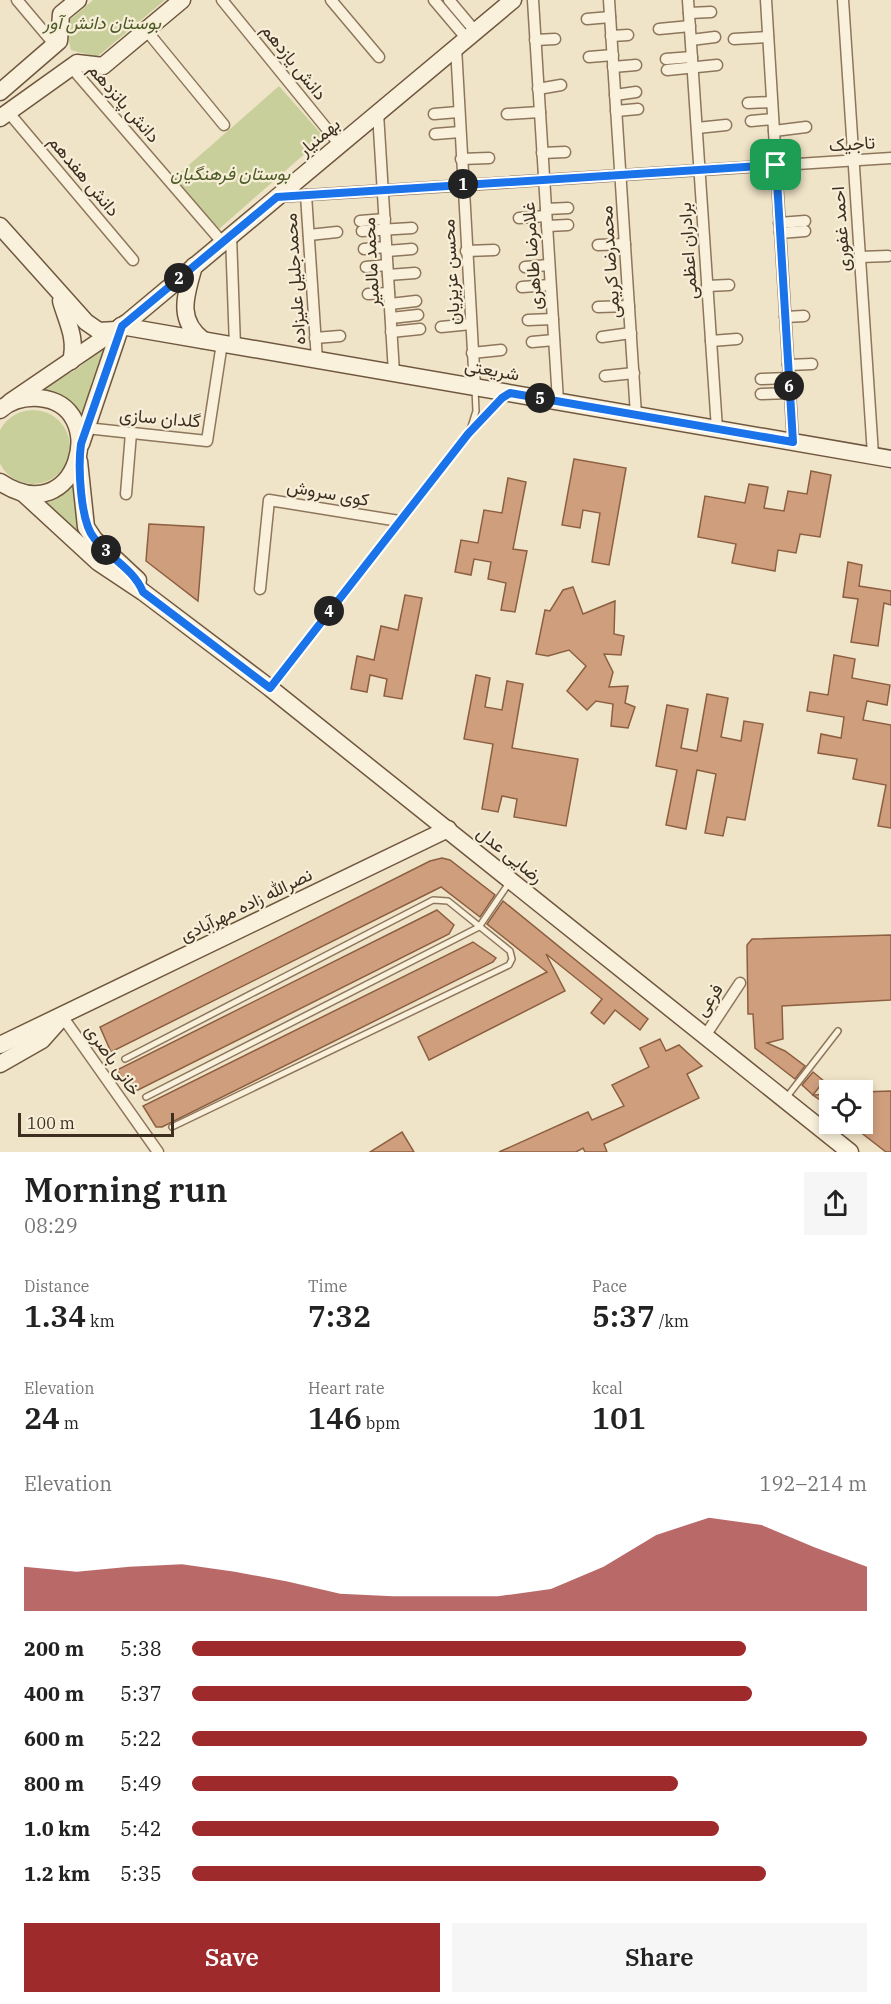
<!DOCTYPE html>
<meta charset="utf-8">
<style>
:root{--surface:#fff;--page:#f6f6f6;--text:#222;--muted:#767676;--accent:#9e2a2b}
body{margin:0;font-family:"IBM Plex Serif",Vazirmatn,serif;background:var(--page);color:var(--text);height:100vh;display:flex;flex-direction:column;font-size:22px;white-space:nowrap}
*{box-sizing:border-box;margin:0}
p{font-size:20px;color:var(--muted)}
.icon{flex:none;width:33px;height:33px;fill:none;stroke:currentColor;stroke-width:2;stroke-linecap:round;stroke-linejoin:round}
.map{position:relative;height:1152px;overflow:hidden}
.details{display:flex;flex-direction:column;background:var(--surface);flex:1}
.details>*{flex:none}
.fabs{position:absolute;left:819px;top:1080px;display:grid;gap:12px}
.fabs a{display:grid;place-items:center;width:54px;height:54px;border-radius:0px;background:var(--surface);box-shadow:0 3px 9px #0003;font-size:30px}
.scale{position:absolute;left:18px;bottom:15px;width:156px;box-sizing:border-box;padding-left:6px;border:3px solid #3d2e20;border-top:0;font-size:16px;line-height:21px;white-space:nowrap;color:#3d2e20;-webkit-text-stroke:4px #f7eed8;paint-order:stroke}
.pin{position:absolute;display:grid;place-items:center;width:51px;height:51px;color:#fff;margin:-26px;border-radius:12px;box-shadow:0 3px 9px #0006}
.km{position:absolute;width:30px;height:30px;margin:-15px;border-radius:50%;background:#222;color:#fff;font-size:16px;line-height:30px;text-align:center}
.round{display:grid;place-items:center;flex:none;width:63px;height:63px;border-radius:0px;background:var(--page)}
.overview{display:flex;align-items:center;justify-content:space-between;height:102px;padding:0 24px}
h1{font-size:33px;font-weight:600;line-height:45px}
.stats{display:grid;grid-template-columns:repeat(3,1fr);gap:9px;height:102px;padding:6px 24px}
.stats div{display:grid;align-content:center}
.stats b{font-size:30px;font-weight:600}
.stats small{font-size:16px;font-weight:400}
.stats p{font-size:16px}
.chart{height:168px;padding:12px 24px}
.chart p{display:flex;justify-content:space-between}
.chart svg{width:100%;height:108px;margin-top:6px;fill:var(--accent);opacity:.7}
.primary-button{display:flex;gap:12px;margin-top:auto;padding:12px 24px}
.primary-button a{flex:1;height:69px;border-radius:0px;background:var(--accent);color:#fff;font-size:24px;font-weight:600;line-height:69px;text-align:center}
.primary-button a+a{background:var(--page);color:var(--text)}
ul{padding:0 24px;list-style:none;font-size:20px}
li{display:grid;grid-template-columns:96px 72px 1fr;align-items:center;height:45px}
li i{height:15px;border-radius:8px;background:var(--accent)}
.map>svg:first-child{display:block}
</style>
<div class="map">
<svg width="891" height="1152" viewBox="0 0 891 1152">
<rect width="100%" height="100%" fill="#f0e4c8"/>
<g fill="#c9cf9b">
<polygon points="93,0 165,0 97,57 71,50 65,24"/>
<polygon points="279,86 324,137 219,229 174,178"/>
<path d="M115 339 92 381 84 416C70 401 59 395 39 390L77 369Z"/>
<circle cx="33" cy="447" r="37"/>
<path d="M77 480 88 543 36 501C54 498 64 493 77 480Z"/>
</g>
<g fill="#cf9f7d" stroke="#8d5f41" stroke-width="1.5">
<polygon points="574,459 626,468 609,565 592,562 600,513 583,510 580,528 562,525"/>
<polygon points="811,471 831,475 820,537 800,534 796,553 778,550 775,571 732,563 736,544 698,537 705,496 745,503 749,484 768,487 764,508 784,511 788,491 807,494"/>
<polygon points="508,478 526,482 513,549 527,551 515,612 501,610 506,583 488,579 491,562 474,559 471,575 455,572 461,540 478,543 484,510 502,513"/>
<polygon points="149,524 204,527 198,601 146,561"/>
<polygon points="848,562 862,565 859,586 891,591 891,605 884,603 878,646 851,642 858,599 843,597"/>
<polygon points="573,587 583,614 615,601 614,634 624,636 621,655 604,654 613,672 609,687 628,686 625,703 635,707 628,728 611,726 613,704 596,701 587,710 567,691 586,666 569,650 548,656 536,654 545,610 550,611 563,590"/>
<polygon points="405,595 422,598 402,699 384,696 387,679 370,675 367,692 351,689 357,656 374,660 381,626 398,630"/>
<polygon points="834,655 855,659 852,678 890,685 887,705 867,701 863,720 891,725 891,828 878,826 886,785 853,779 857,759 818,753 821,734 841,738 844,717 807,711 810,692 828,695"/>
<polygon points="476,675 490,678 485,707 502,710 507,681 523,684 512,748 578,759 566,826 514,817 517,799 502,796 498,812 482,809 493,744 464,739"/>
<polygon points="707,694 728,698 721,737 741,741 744,721 763,724 745,820 727,817 723,836 705,833 716,774 697,770 686,829 666,825 677,770 656,766 667,705 688,709 681,748 697,751"/>
<polygon points="442,858 450,860 495,895 480,917 441,887 111,1052 100,1027 430,861"/>
<polygon points="503,901 648,1019 640,1030 615,1010 604,1024 591,1013 602,999 546,954 565,991 429,1060 418,1037 547,972 487,924"/>
<polygon points="437,910 454,925 449,934 138,1090 130,1090 117,1070"/>
<polygon points="891,935 891,1000 782,1006 783,1039 767,1043 785,1051 805,1066 795,1079 755,1048 753,1014 748,1014 747,945 752,939"/>
<polygon points="473,942 496,958 493,962 162,1127 156,1127 143,1106"/>
<polygon points="660,1039 666,1051 679,1045 702,1066 687,1074 699,1098 604,1144 607,1152 585,1152 583,1148 576,1152 499,1152 588,1112 592,1120 624,1106 612,1085 649,1067 640,1048"/>
<polygon points="813,1072 824,1081 813,1095 802,1085"/>
<polygon points="891,1091 891,1152 886,1152 850,1124 862,1124 862,1092"/>
<polygon points="830,1094 830,1107 813,1095"/>
<polygon points="402,1132 414,1152 370,1152"/>
</g>
<g fill="none" stroke-linecap="round" stroke-linejoin="round">
<g stroke="#8d765c" stroke-width="8">
<g id="lane">
<polyline points="470,430 476,411 475,389"/>
<polyline points="271,686 468,434 504,397"/>
<polyline points="125,1059 433,900 448,901 510,951 512,959 509,965 172,1127"/>
<polyline points="146,1097 479,927 509,883"/>
<polyline points="786,1098 838,1031"/>
</g>
</g>
<g stroke="#8d765c" stroke-width="13">
<g id="street">
<polyline points="17,0 55,45"/>
<polyline points="222,0 340,145"/>
<polyline points="331,0 379,57"/>
<polyline points="434,0 467,39"/>
<polyline points="449,0 475,31"/>
<polyline points="533,0 558,401"/>
<polyline points="609,0 636,415"/>
<polyline points="688,0 717,429"/>
<polyline points="766,0 793,442"/>
<polyline points="843,0 873,455"/>
<polyline points="689,13 711,12"/>
<polyline points="587,19 610,17"/>
<polyline points="659,29 690,26"/>
<polyline points="146,30 224,125"/>
<polyline points="611,36 628,35"/>
<polyline points="734,39 768,37"/>
<polyline points="535,40 555,39"/>
<polyline points="691,40 715,37"/>
<polyline points="456,47 475,387"/>
<polyline points="589,57 613,55"/>
<polyline points="666,59 692,57"/>
<polyline points="71,67 222,242"/>
<polyline points="613,67 636,65"/>
<polyline points="667,70 717,65"/>
<polyline points="538,89 561,85"/>
<polyline points="615,95 636,92"/>
<polyline points="748,103 772,102"/>
<polyline points="616,111 638,109"/>
<polyline points="9,113 133,260"/>
<polyline points="378,113 394,373"/>
<polyline points="434,114 458,112"/>
<polyline points="507,114 540,112"/>
<polyline points="751,121 773,119"/>
<polyline points="697,128 726,125"/>
<polyline points="774,131 806,127"/>
<polyline points="435,134 460,132"/>
<polyline points="542,153 565,152"/>
<polyline points="461,159 489,158"/>
<polyline points="306,195 317,360"/>
<polyline points="277,197 891,158"/>
<polyline points="546,209 568,208"/>
<polyline points="519,218 546,216"/>
<polyline points="360,221 385,219"/>
<polyline points="779,223 805,221"/>
<polyline points="547,226 568,225"/>
<polyline points="362,231 412,228"/>
<polyline points="780,233 805,231"/>
<polyline points="309,235 337,232"/>
<polyline points="231,236 235,346"/>
<polyline points="598,245 625,244"/>
<polyline points="364,249 386,247"/>
<polyline points="387,251 412,249"/>
<polyline points="466,251 494,250"/>
<polyline points="860,257 888,256"/>
<polyline points="366,267 387,265"/>
<polyline points="525,267 549,265"/>
<polyline points="388,275 415,273"/>
<polyline points="707,286 729,285"/>
<polyline points="522,287 550,285"/>
<polyline points="368,294 389,293"/>
<polyline points="390,304 416,301"/>
<polyline points="598,307 629,306"/>
<polyline points="785,317 804,316"/>
<polyline points="391,318 418,315"/>
<polyline points="528,320 553,319"/>
<polyline points="441,327 471,324"/>
<polyline points="391,332 420,329"/>
<polyline points="602,337 631,333"/>
<polyline points="315,338 340,336"/>
<polyline points="711,341 737,339"/>
<polyline points="532,342 554,340"/>
<polyline points="472,353 501,350"/>
<polyline points="788,365 812,364"/>
<polyline points="605,376 634,373"/>
<polyline points="761,379 789,378"/>
<polyline points="761,394 790,393"/>
<polyline points="86,428 207,441 222,343"/>
<polyline points="126,494 131,433"/>
<polyline points="260,589 269,500 399,521"/>
<polyline points="62,1016 158,1152"/>
<polyline points="705,1036 740,983"/>
</g>
</g>
<g stroke="#6f573f" stroke-width="19">
<g id="secondary">
<polyline points="0,92 59,41 61,14 78,0"/>
<polyline points="0,118 77,63 103,66 182,0"/>
<polyline points="0,226 86,322 99,331 116,330"/>
<path d="M194 266C186 295 176 319 203 340"/>
<path d="M61 301C67 322 77 338 71 361"/>
<polyline points="121,326 891,459"/>
<polyline points="10,402 129,321 513,0"/>
<path d="M0 410C11 400 24 397 39 398 112 404 78 534 0 482"/>
<polyline points="81,444 121,326"/>
<polyline points="79,461 86,527 94,539 138,580"/>
<polyline points="23,493 98,562 143,592 270,688 850,1152"/>
<polyline points="0,1045 448,829"/>
<polyline points="0,1064 42,1040 58,1022"/>
</g>
</g>
<use href="#lane" stroke="#faf1dc" stroke-width="5"/>
<use href="#street" stroke="#faf1dc" stroke-width="10"/>
<use href="#secondary" stroke="#faf1dc" stroke-width="16"/>
</g>
<g fill="none" stroke-linecap="round" stroke-linejoin="round">
<g stroke="#fff" stroke-width="12">
<path id="route" d="M776 165 793 442 510 393 502 398 468 434 270 688 143 592C133 568 109 558 94 538 80 521 78 466 81 444L122 326 277 197Z"/>
</g>
<use href="#route" stroke="#1a73e8" stroke-width="8"/>
</g>
<g text-anchor="middle" stroke-width="4.5" stroke-linejoin="round" paint-order="stroke">
<g font-size="18" font-style="italic" fill="#4d5a26" stroke="#f7eed8">
<text x="102" y="29">بوستان دانش آور</text>
<text x="230" y="180">بوستان فرهنگیان</text>
</g>
<g font-size="18" fill="#3d2e20" stroke="#f7eed8">
<text transform="translate(294 62) rotate(51)" y="6">دانش یازدهم</text>
<text transform="translate(124 103) rotate(49)" y="6">دانش پانزدهم</text>
<text transform="translate(319 137) rotate(-40)" y="6">بهمنیار</text>
<text transform="translate(852 144) rotate(-4)" y="6">تاجیک</text>
<text transform="translate(84 176) rotate(50)" y="6">دانش هفدهم</text>
<text transform="translate(841 229) rotate(-94)" y="6">احمد غفوری</text>
<text transform="translate(688 251) rotate(-94)" y="6">برادران اعظمی</text>
<text transform="translate(532 256) rotate(-94)" y="6">غلامرضا طاهری</text>
<text transform="translate(371 262) rotate(-93)" y="6">محمد مالمیر</text>
<text transform="translate(610 262) rotate(-94)" y="6">محمدرضا کریمی</text>
<text transform="translate(451 272) rotate(-93)" y="6">محسن عزیزیان</text>
<text transform="translate(295 279) rotate(-94)" y="6">محمدجلیل علیزاده</text>
<text transform="translate(492 370) rotate(10)" y="6">شریعتی</text>
<text transform="translate(160 418) rotate(5)" y="6">گلدان سازی</text>
<text transform="translate(328 493) rotate(10)" y="6">کوی سروش</text>
<text transform="translate(510 855) rotate(39)" y="6">رضایی عدل</text>
<text transform="translate(246 905) rotate(-26)" y="6">نصرالله زاده مهرآبادی</text>
<text transform="translate(709 1000) rotate(-56)" y="6">فرعی</text>
<text transform="translate(113 1060) rotate(55)" y="6">خانی باصری</text>
</g>
</g>
</svg>
<div class="fabs">
<a><svg class="icon" aria-label="locate" viewBox="0 0 24 24"><circle cx="12" cy="12" r="6"/><path d="M12 2v4M12 18v4M2 12h4M18 12h4"/></svg></a>
</div>
<div class="scale">100 m</div>
<div class="pin" style="left:776px;top:165px;background:#1e9e55"><svg class="icon" aria-label="arrive" viewBox="0 0 24 24"><path d="M6 21V4h12l-3 4 3 4H6"/></svg></div>
<b class="km" style="left:463px;top:184px">1</b>
<b class="km" style="left:179px;top:278px">2</b>
<b class="km" style="left:106px;top:550px">3</b>
<b class="km" style="left:329px;top:611px">4</b>
<b class="km" style="left:540px;top:398px">5</b>
<b class="km" style="left:789px;top:386px">6</b>
</div>
<section class="details">
<div class="overview"><div><h1>Morning run</h1><p>08:29</p></div><a class="round"><svg class="icon" aria-label="share" viewBox="0 0 24 24"><path d="M12 15V3M7 8l5-5 5 5M5 13v7h14v-7"/></svg></a></div>
<div class="stats">
<div><p>Distance</p><b>1.34<small> km</small></b></div>
<div><p>Time</p><b>7:32</b></div>
<div><p>Pace</p><b>5:37<small> /km</small></b></div>
</div>
<div class="stats">
<div><p>Elevation</p><b>24<small> m</small></b></div>
<div><p>Heart rate</p><b>146<small> bpm</small></b></div>
<div><p>kcal</p><b>101</b></div>
</div>
<div class="chart"><p><span>Elevation</span>192–214 m</p>
<svg viewBox="0 0 160 44" preserveAspectRatio="none"><path d="M0 44V26L10 28L20 26L30 25L40 28L50 32L60 37L70 38L80 38L90 38L100 35L110 26L120 13L130 6L140 9L150 18L160 26V44z"/></svg>
</div>
<ul>
<li><b>200 m</b>5:38<i style="width:82%"></i></li>
<li><b>400 m</b>5:37<i style="width:83%"></i></li>
<li><b>600 m</b>5:22<i style="width:100%"></i></li>
<li><b>800 m</b>5:49<i style="width:72%"></i></li>
<li><b>1.0 km</b>5:42<i style="width:78%"></i></li>
<li><b>1.2 km</b>5:35<i style="width:85%"></i></li>
</ul>
<div class="primary-button"><a>Save</a><a>Share</a></div>
</section>
